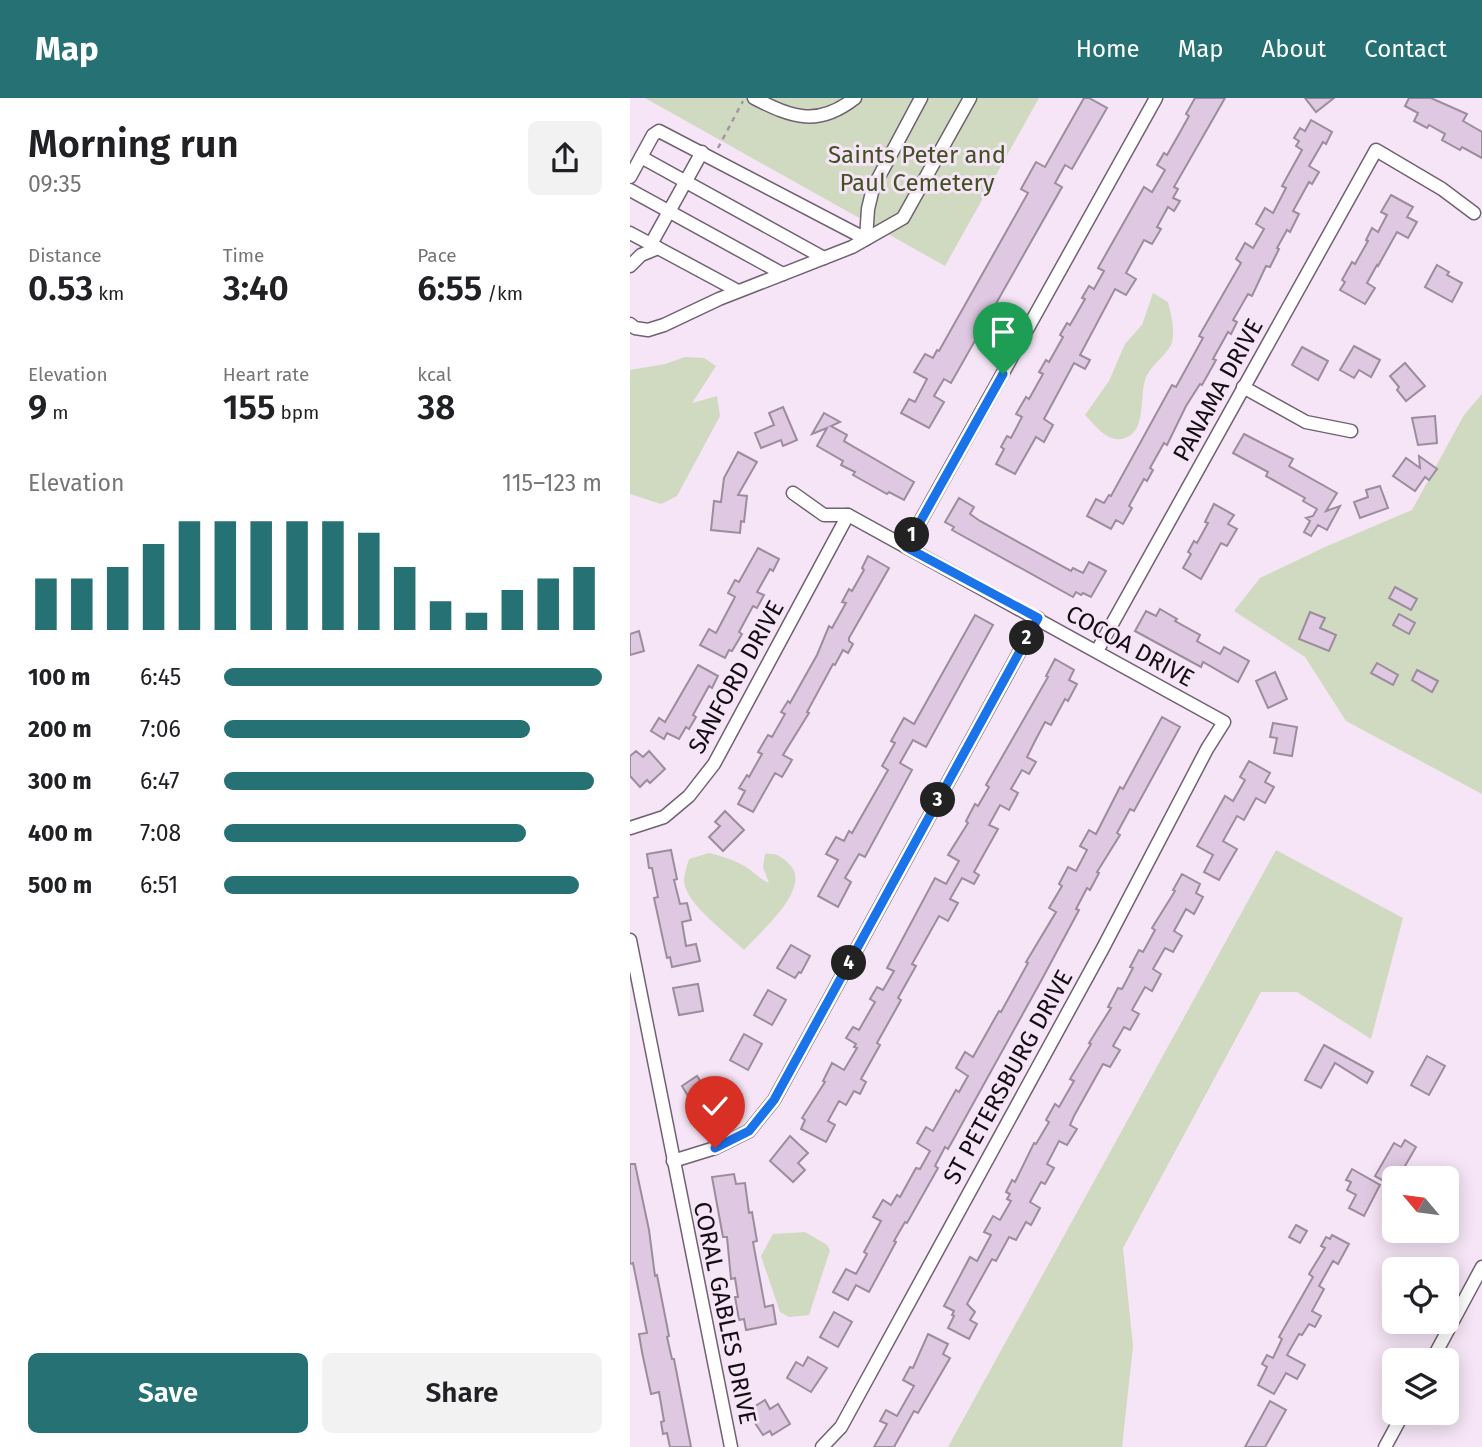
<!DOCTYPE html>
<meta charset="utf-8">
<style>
:root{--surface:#fff;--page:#f2f2f2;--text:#202124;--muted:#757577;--accent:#267173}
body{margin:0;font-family:"Fira Sans",sans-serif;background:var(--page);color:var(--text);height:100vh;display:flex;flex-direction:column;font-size:26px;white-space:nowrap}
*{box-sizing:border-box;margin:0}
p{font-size:23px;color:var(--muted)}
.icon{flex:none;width:38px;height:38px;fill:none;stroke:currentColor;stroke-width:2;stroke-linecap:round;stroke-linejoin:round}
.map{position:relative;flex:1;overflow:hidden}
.drawer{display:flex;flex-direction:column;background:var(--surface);width:630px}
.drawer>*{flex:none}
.needle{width:46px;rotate:299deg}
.tools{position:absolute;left:752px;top:1068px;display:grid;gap:14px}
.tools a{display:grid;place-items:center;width:77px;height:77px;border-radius:10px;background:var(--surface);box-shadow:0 4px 18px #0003;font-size:35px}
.pin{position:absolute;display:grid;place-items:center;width:60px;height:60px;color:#fff;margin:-72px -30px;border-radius:50% 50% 50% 0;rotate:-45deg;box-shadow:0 0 7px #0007}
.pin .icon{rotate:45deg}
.km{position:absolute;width:35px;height:35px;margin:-18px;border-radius:50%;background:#222;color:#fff;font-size:19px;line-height:35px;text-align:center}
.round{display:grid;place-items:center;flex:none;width:74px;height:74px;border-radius:10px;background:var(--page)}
.overview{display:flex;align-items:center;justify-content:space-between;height:119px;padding:0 28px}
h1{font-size:38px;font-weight:600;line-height:52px}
.metrics{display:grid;grid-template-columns:repeat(3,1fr);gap:10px;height:119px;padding:7px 28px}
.metrics div{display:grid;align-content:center}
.metrics b{font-size:35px;font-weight:600}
.metrics small{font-size:19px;font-weight:400}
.metrics p{font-size:19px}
.chart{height:196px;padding:14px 28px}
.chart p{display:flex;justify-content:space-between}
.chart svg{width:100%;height:126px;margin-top:7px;stroke:var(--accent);stroke-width:6}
.action{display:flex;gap:14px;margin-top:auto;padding:14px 28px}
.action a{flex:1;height:80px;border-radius:10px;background:var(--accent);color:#fff;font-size:28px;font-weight:600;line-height:80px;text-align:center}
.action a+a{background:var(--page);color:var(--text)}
ul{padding:0 28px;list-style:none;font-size:23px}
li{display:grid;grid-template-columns:112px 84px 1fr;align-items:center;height:52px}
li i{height:18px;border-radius:9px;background:var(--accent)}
header{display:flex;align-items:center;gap:42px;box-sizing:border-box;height:98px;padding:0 35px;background:var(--accent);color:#fff}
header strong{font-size:33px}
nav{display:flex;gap:38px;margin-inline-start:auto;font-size:24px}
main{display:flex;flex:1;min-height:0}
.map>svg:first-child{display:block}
</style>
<header>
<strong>Map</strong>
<nav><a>Home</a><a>Map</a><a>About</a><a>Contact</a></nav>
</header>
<main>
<section class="drawer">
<div class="overview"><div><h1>Morning run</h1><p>09:35</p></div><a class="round"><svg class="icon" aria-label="share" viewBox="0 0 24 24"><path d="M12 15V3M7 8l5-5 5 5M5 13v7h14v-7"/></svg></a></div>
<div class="metrics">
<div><p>Distance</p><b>0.53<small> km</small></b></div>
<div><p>Time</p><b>3:40</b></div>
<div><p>Pace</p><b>6:55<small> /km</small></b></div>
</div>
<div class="metrics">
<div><p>Elevation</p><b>9<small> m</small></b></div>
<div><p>Heart rate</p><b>155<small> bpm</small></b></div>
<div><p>kcal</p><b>38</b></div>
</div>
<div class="chart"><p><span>Elevation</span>115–123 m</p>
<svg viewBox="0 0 160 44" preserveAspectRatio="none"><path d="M5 44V26M15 44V26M25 44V22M35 44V14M45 44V6M55 44V6M65 44V6M75 44V6M85 44V6M95 44V10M105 44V22M115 44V34M125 44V38M135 44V30M145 44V26M155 44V22"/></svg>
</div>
<ul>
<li><b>100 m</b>6:45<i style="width:100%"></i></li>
<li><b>200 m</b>7:06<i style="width:81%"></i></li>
<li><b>300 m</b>6:47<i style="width:98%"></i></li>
<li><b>400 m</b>7:08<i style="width:80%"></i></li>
<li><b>500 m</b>6:51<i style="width:94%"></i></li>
</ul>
<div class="action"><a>Save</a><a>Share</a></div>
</section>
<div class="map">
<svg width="852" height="1349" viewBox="0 0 852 1349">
<rect width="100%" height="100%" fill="#f5e5f6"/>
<g fill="#d0dac0">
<polygon points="15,0 409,0 315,168"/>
<path d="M523 195 538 204C541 216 546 235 541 247 535 258 523 266 517 277 508 294 518 333 495 340 478 346 466 328 455 317L479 283 495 246 512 227Z"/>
<polygon points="55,259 74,260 86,268 62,305 87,298 90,318 47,398 31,406 0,396 0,272 35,266"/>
<polygon points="852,296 852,696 716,623 675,559 604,513 630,480 695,449 782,412 834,317"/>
<polygon points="646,752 773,820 741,941 667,894 631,894 493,1150 503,1248 492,1349 318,1349"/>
<path d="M79 755C92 758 104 762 116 769 124 774 129 781 139 785L133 769 135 756C145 755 152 758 159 766 184 789 129 835 114 852 97 835 57 807 54 784 54 777 57 768 59 761Z"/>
<polygon points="175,1134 197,1147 200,1152 179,1217 159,1219 150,1214 131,1158 143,1136"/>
</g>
<g fill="#dfc8e1" stroke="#9b8d9c" stroke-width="2">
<polygon points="454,0 459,0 477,10 442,71 435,67 425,85 432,89 321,285 314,281 304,298 314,304 299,330 271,315 279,301 285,304 297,281 284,274 295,256 303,260 307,252 309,253 398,95 391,91 406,64 415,69"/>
<polygon points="565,0 595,0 544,89 548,91 543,100 550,103 544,113 538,109 527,129 531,131 522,146 514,142 496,175 506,181 496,197 485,191 450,257 460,262 455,271 444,265 414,321 423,327 414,344 406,339 385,376 366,366 374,351 371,349 377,338 381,340 392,319 386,316 396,299 399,301 413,276 409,274 416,262 419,264 433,239 430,237 437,225 440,227 455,201 452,200 459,188 464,191 474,173 468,170 514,89 522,94 535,72 527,67 534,55 537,57 549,36 559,18 556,16"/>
<polygon points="675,0 704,0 686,14"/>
<polygon points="779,0 801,0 837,16 833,23 852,34 852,60 832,49 830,52 812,42 815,36 799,27 797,30 784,23 788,15 775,8"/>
<polygon points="681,22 702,34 696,46 693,44 679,68 689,74 682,86 679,84 663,113 669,116 660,134 657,132 647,150 649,151 640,169 636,168 622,198 618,196 603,222 607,224 601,236 598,234 583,261 586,262 572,287 570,286 556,308 537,347 534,345 520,370 523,372 517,383 514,381 499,408 502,410 493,426 486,422 481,431 457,418 466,401 474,405 479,397 481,398 542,287 546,289 573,240 569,238 611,165 606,161 615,145 623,150 634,131 626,126 635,110 643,115 656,90 652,88 672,52 666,48 669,43 664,40 670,30 675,33"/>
<polygon points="761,97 783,109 777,119 787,124 778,140 767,134 748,168 747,167 737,185 745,190 735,206 710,192 715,184 712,182 722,164 725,166 738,143 736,142 742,130 748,134 757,117 751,114"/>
<polygon points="807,167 819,174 817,177 832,185 822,204 795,189"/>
<polygon points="724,248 750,262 741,279 729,272 724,280 710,272"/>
<polygon points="672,249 698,263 688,282 662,267"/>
<polygon points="775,265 795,288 776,303 767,292 769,289 760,278"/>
<polygon points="153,309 167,342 153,348 151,342 131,350 125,335 144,327 139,315"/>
<polygon points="194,315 210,324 201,328 217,337 214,343 284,384 274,402 259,394 257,396 223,377 225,374 211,367 213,363 187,348 197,330 182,336"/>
<polygon points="805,318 807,345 788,347 782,320"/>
<polygon points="614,336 663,361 659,368 707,395 696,413 710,408 697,432 688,427 681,438 674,434 680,423 676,420 683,418 687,411 673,403 675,400 636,378 638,374 603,355"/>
<polygon points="108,354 127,364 108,397 117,398 114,424 111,423 110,435 81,432 84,403 91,404 94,380"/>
<polygon points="789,358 807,371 799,382 795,379 785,393 763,378 776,360 790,370"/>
<polygon points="750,388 758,410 730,420 724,404 738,399 736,392"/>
<polygon points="329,400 344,409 340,416 350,423 441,473 443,470 453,475 459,464 476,473 461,499 453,495 451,497 446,494 443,499 322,432 324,429 315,424"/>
<polygon points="584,406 604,417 598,426 607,431 597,448 591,445 571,481 553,470 561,456 558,454 564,443 567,445 578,425 575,424"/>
<polygon points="128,450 149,461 143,473 140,471 127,494 134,497 127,510 123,508 109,534 112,536 102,553 99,552 95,560 70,547 79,531 86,535 105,499 98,495 105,482 109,484"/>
<polygon points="238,458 259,470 219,540 219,543 223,546 218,555 213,552 205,567 203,566 177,614 179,615 153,657 162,662 152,679 145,675 123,714 108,706 115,693 109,690 117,677 119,679 132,656 128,654 138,637 142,639 155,616 151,614 158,603 160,605 187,557 199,528 202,530 216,505 212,504 219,491 222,493 234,472 232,470"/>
<polygon points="765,489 787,501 781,512 759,500"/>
<polygon points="530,511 547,521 545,523 570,537 567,543 590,556 594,549 619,563 608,584 573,564 571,569 505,533 516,513 526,518"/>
<polygon points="680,514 695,520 690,530 706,537 699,553 669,541"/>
<polygon points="769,516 785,525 779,536 763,527"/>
<polygon points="345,517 363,527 296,649 283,642 270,665 282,672 235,759 229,756 215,780 221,784 208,809 188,798 208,762 196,756 206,739 214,743 219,733 222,735 258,672 252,668 265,645 261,643 274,620 284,626"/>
<polygon points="9,533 14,553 0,557 0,536"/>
<polygon points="425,561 444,572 439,582 447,586 438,603 435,601 421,627 415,624 405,643 397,659 406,664 399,676 392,672 381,691 388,695 379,712 370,707 359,727 368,731 344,774 349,777 344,786 332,780 320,801 328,805 318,823 309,818 282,866 286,868 268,900 271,902 247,945 250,947 231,981 236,984 230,996 224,993 216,1007 209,1003 198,1023 205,1027 196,1044 171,1031 175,1022 172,1020 195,984 193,983 202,965 214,972 227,950 224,949 226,946 216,940 223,929 229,932 245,904 240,901 247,889 253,892 264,873 257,870 305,780 316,786 329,763 318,757 338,725 336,723 345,706 348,708 359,689 356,687 418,579 416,578"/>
<polygon points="747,565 768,577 763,587 741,575"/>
<polygon points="68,567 88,578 82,590 79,588 63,617 66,619 59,631 56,629 49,641 37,635 34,641 21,633 29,620 35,624"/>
<polygon points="787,572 808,583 802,594 782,582"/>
<polygon points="645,574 657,601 638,610 626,583"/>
<polygon points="532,619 550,629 504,713 500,711 487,735 490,737 467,774 469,775 460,792 457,790 446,811 449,812 411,883 318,1051 315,1049 305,1068 308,1070 277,1125 275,1124 264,1143 266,1144 239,1194 226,1187 218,1202 203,1194 216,1171 226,1176 237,1156 234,1154 251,1123 243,1119 253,1102 261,1107 267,1097 270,1099 286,1070 290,1071 300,1053 287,1045 296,1029 303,1033 326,992 329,994 338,978 326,970 335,954 343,959 369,913 371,914 398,865 396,864 426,814 419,810 432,788 429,786 438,769 446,773 457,752 450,748 459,732 466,736 490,689 493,691"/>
<polygon points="643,625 667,629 662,658 644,655 647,640 640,639"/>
<polygon points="6,653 13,659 19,653 35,671 20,685 17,682 10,689 0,678 0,658"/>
<polygon points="619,663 640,675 635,684 644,689 635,705 626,700 614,722 607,718 593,743 607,751 589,782 574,774 583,757 567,748 595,698 603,703 615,682 610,679"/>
<polygon points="95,713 114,732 93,753 79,739 90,728 85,724"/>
<polygon points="41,752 47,781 44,782 50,806 57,805 61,822 52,824 56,848 66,846 70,863 42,869 40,859 37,860 24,800 28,799 22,770 19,770 17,756"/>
<polygon points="552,776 570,786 566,795 573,799 564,816 556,811 544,833 552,838 543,854 535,850 523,871 531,876 522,893 515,889 502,912 509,916 500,932 494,929 483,948 490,952 480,969 473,966 444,1018 440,1027 447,1031 437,1047 429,1043 417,1066 424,1070 415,1086 411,1084 400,1104 410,1110 401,1127 396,1124 386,1142 379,1139 366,1163 362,1161 337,1206 345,1214 340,1222 347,1226 339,1241 318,1230 324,1218 322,1217 324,1213 314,1208 340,1159 347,1163 361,1137 354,1134 363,1118 370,1122 381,1103 377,1101 380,1096 376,1094 382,1082 385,1084 404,1045 406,1046 419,1024 416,1022 425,1006 429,1009 444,983 440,981 461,946 459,945 481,910 478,909 488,890 492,891 503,870 500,869 509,852 513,854 525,832 522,830 545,793 543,792"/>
<polygon points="161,847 180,858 171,875 169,874 165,880 147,870"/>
<polygon points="68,886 73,913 49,917 43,890"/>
<polygon points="138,892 156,902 142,927 124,917"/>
<polygon points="114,936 132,946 118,972 100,962"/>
<polygon points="694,947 743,974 737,985 705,965 691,990 675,982"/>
<polygon points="797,958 815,968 799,997 781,987"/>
<polygon points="67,978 73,987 82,982 94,1001 78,1011 76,1007 67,1013 52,988"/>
<polygon points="160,1038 178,1055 168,1065 175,1072 163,1084 140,1063"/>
<polygon points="775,1042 786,1049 768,1080 765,1080 763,1088 745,1078 764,1045 771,1049"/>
<polygon points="0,1066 5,1066 19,1132 25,1178 27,1177 39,1238 37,1239 42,1261 44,1261 61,1349 40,1349 37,1335 33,1336 31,1324 34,1323 29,1294 21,1296 12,1254 9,1236 17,1235 3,1165 0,1166"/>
<polygon points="722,1071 750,1087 734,1118 719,1110 726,1097 717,1092 721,1084 716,1082"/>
<polygon points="104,1076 106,1086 115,1085 119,1115 122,1114 127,1143 123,1144 135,1209 143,1207 146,1226 116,1232 114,1221 109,1222 105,1199 108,1199 105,1180 101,1181 97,1139 93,1139 82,1079"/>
<polygon points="666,1127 677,1133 670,1145 659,1139"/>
<polygon points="702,1137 719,1146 708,1166 703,1163 689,1188 694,1191 682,1213 691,1218 685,1229 679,1226 672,1237 669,1236 657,1257 675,1267 667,1281 656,1275 644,1296 628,1287 637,1269 632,1266 637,1257 643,1260 652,1241 649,1239 683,1179 679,1176 695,1150 691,1148 696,1139 700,1141"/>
<polygon points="204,1214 222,1224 208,1249 190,1239"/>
<polygon points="298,1236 318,1246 313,1256 320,1260 288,1315 284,1313 264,1349 244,1349 257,1326 250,1323 256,1312 267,1318 284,1288 273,1282 280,1269 283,1270"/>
<polygon points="178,1259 197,1270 181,1294 157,1280 166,1264 173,1268"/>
<polygon points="135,1302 140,1311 148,1306 160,1326 142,1337 140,1333 133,1337 117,1313"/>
<polygon points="640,1303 656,1312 635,1349 615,1349"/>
</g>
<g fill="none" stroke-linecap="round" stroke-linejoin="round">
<g stroke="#706271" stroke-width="15">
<g id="minor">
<path d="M124 0C163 20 188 29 225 0"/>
<polyline points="11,59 194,160"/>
<polyline points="0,79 23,37 29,33 236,141 238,111 243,90 291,0"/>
<polyline points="0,92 153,176"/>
<polyline points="0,135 28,150"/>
<polyline points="21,146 72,54"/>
<polyline points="0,168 11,157 28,150 108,193"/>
<polyline points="0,226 5,230 18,232 34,227 89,201 222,149 273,120 340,0"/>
<polyline points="613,289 676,324 721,333"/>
<polyline points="163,395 194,417 218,417 594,624 577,651 473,850 211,1329 192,1349"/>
<polyline points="276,449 526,0"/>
<polyline points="467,553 746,52 812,91 844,115"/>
<polyline points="0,730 34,719 59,698 84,666 218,417"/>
<polyline points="0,842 101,1349"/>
<polyline points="43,1063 85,1050 119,1033 144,1002 408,520"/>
<polyline points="802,1262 852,1169"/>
<polyline points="755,1349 774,1314"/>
</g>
</g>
<polyline stroke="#a497a4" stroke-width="2.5" stroke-dasharray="5 5" stroke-linecap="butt" points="88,50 113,3"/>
<use href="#minor" stroke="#fff" stroke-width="12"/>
</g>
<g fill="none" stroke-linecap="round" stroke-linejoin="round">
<g stroke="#fff" stroke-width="14">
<polyline id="route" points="85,1050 119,1033 144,1002 408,520 276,449 373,276"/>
</g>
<use href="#route" stroke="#1a73e8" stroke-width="9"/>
</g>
<g text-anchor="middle" stroke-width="6" stroke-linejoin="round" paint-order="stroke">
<g font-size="24" fill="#425123" stroke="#f5e5f6">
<text x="287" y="65">Saints Peter and<tspan x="287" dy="28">Paul Cemetery</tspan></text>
</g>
<g font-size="24" fill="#140e14" stroke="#f5e5f6">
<text transform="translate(588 292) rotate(-61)" y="8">PANAMA DRIVE</text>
<text transform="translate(500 548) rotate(29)" y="8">COCOA DRIVE</text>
<text transform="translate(106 579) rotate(-61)" y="8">SANFORD DRIVE</text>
<text transform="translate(378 979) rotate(-61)" y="8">ST PETERSBURG DRIVE</text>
<text transform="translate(95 1215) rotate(78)" y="8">CORAL GABLES DRIVE</text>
</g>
</g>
</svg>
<div class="tools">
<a><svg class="needle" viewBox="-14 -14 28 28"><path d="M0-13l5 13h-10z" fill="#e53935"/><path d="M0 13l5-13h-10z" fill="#757577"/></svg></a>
<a><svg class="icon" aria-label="locate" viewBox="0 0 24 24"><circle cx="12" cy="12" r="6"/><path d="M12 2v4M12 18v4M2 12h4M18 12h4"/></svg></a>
<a><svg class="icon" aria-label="layers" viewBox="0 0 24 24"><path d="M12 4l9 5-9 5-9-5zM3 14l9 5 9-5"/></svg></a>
</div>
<div class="pin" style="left:373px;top:276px;background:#1e9e55"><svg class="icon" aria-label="arrive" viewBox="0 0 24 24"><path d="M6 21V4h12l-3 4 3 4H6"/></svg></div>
<div class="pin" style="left:85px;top:1050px;background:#d93025"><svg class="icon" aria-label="check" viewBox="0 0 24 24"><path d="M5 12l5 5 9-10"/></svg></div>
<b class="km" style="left:282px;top:437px">1</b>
<b class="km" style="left:397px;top:540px">2</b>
<b class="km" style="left:308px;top:702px">3</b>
<b class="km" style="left:219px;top:865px">4</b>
</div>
</main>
